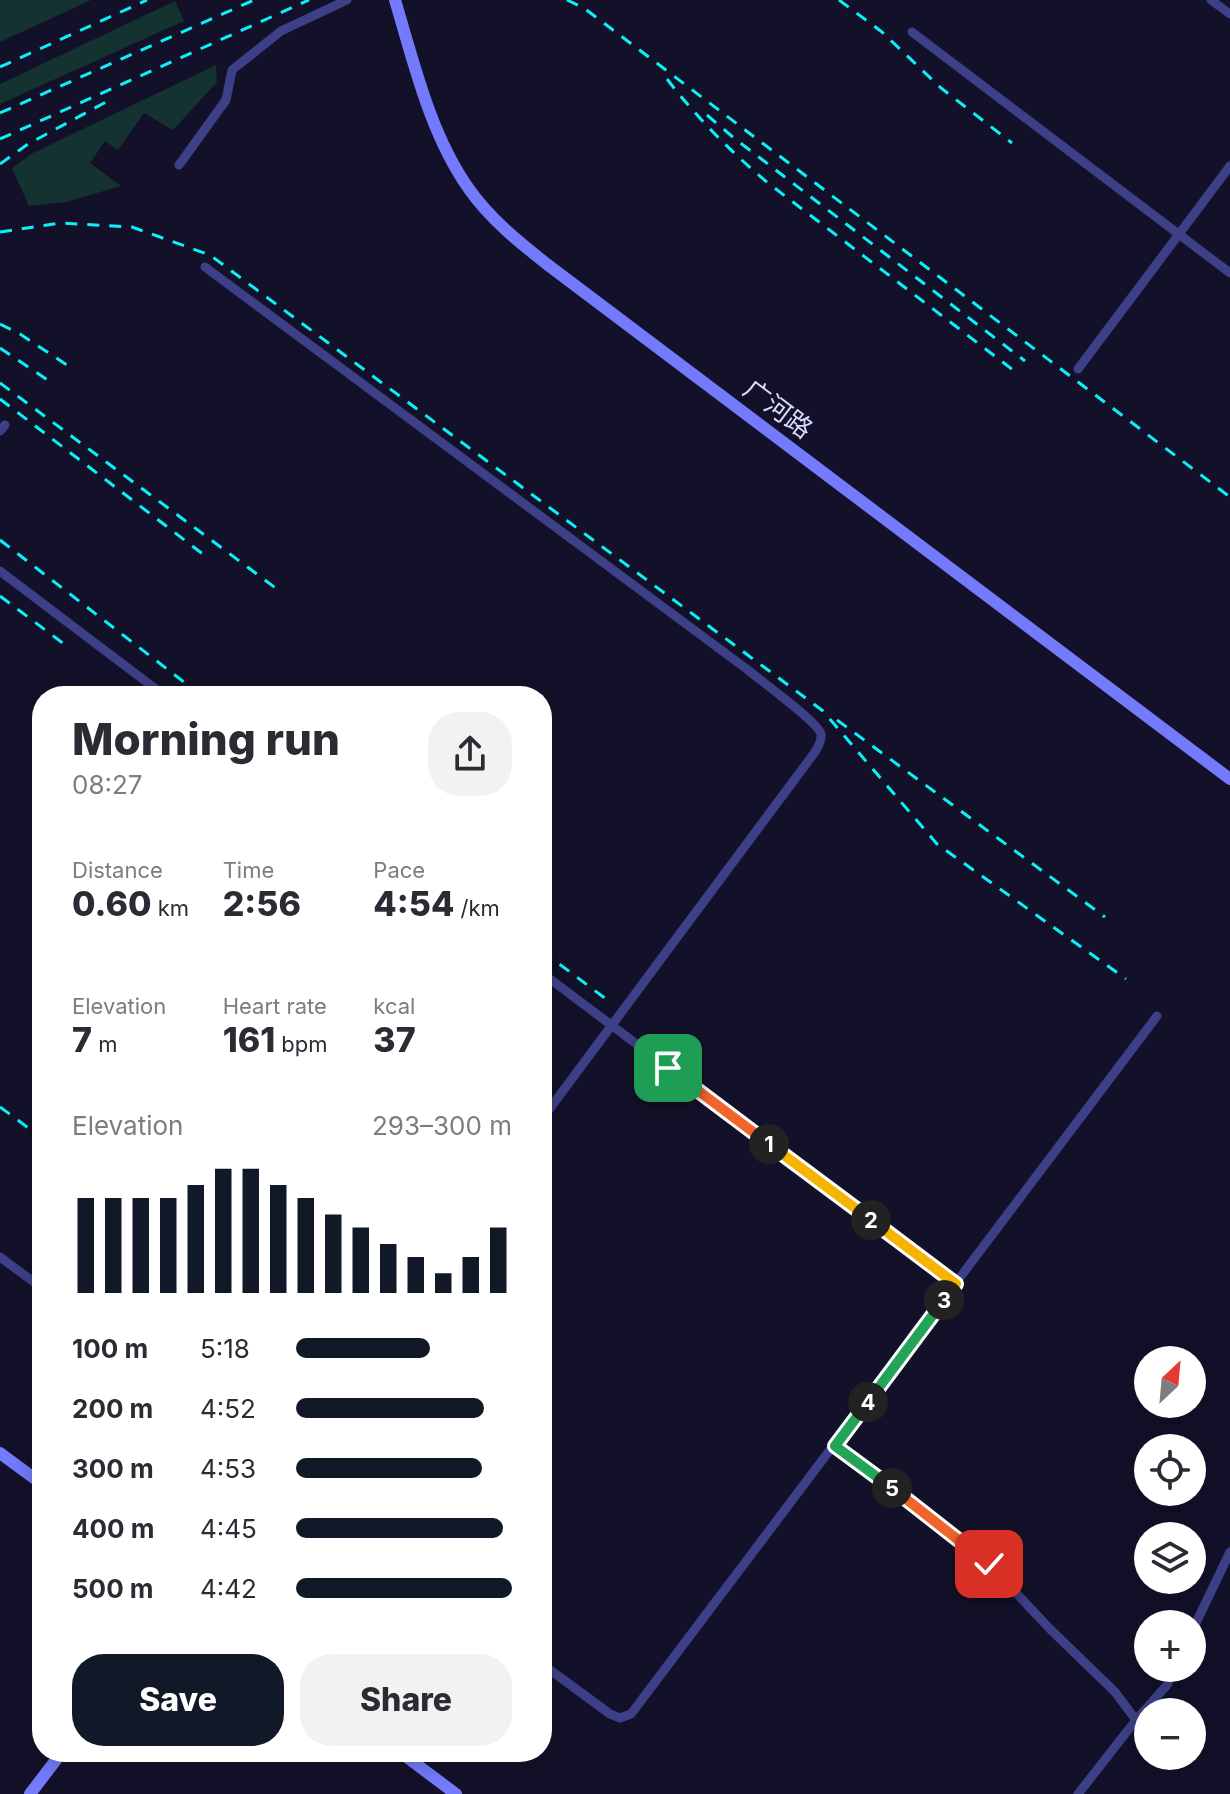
<!DOCTYPE html>
<meta charset="utf-8">
<style>
:root{--surface:#fff;--page:#f2f2f3;--text:#2b2b33;--muted:#7c7c81;--accent:#111827}
body{margin:0;font-family:Inter,"Noto Sans SC",sans-serif;background:var(--page);color:var(--text);height:100vh;display:flex;flex-direction:column;font-size:30px;white-space:nowrap}
*{box-sizing:border-box;margin:0}
p{font-size:26px;color:var(--muted)}
.icon{flex:none;width:44px;height:44px;fill:none;stroke:currentColor;stroke-width:2;stroke-linecap:round;stroke-linejoin:round}
.map{position:relative;flex:1;overflow:hidden}
.panel{position:absolute;left:32px;top:686px;width:520px;height:1076px;display:flex;flex-direction:column;background:var(--surface);border-radius:32px;box-shadow:0 4px 20px #0003}
.panel>*{flex:none}
.needle{width:52px;rotate:26deg}
.buttons{position:absolute;left:1134px;top:1346px;display:grid;gap:16px}
.buttons a{display:grid;place-items:center;width:72px;height:72px;border-radius:50%;background:var(--surface);box-shadow:0 4px 20px #0003;font-size:40px}
.pin{position:absolute;display:grid;place-items:center;width:68px;height:68px;color:#fff;margin:-34px;border-radius:16px;box-shadow:0 4px 12px #0006}
.km{position:absolute;width:40px;height:40px;margin:-20px;border-radius:50%;background:#222;color:#fff;font-size:22px;line-height:40px;text-align:center}
.round{display:grid;place-items:center;flex:none;width:84px;height:84px;border-radius:32px;background:var(--page)}
.summary{display:flex;align-items:center;justify-content:space-between;height:136px;padding:0 40px}
h1{font-size:44px;font-weight:800;line-height:60px}
.metrics{display:grid;grid-template-columns:repeat(3,1fr);gap:12px;height:136px;padding:8px 40px}
.metrics div{display:grid;align-content:center}
.metrics b{font-size:34px;font-weight:800}
.metrics small{font-size:22px;font-weight:400}
.metrics p{font-size:22px}
.chart{height:224px;padding:16px 40px}
.chart p{display:flex;justify-content:space-between}
.chart svg{width:100%;height:144px;margin-top:8px;stroke:var(--accent);stroke-width:6}
.cta{display:flex;gap:16px;margin-top:auto;padding:16px 40px}
.cta a{flex:1;height:92px;border-radius:32px;background:var(--accent);color:#fff;font-size:32px;font-weight:800;line-height:92px;text-align:center}
.cta a+a{background:var(--page);color:var(--text)}
ul{padding:0 40px;list-style:none;font-size:26px}
li{display:grid;grid-template-columns:128px 96px 1fr;align-items:center;height:60px}
li i{height:20px;border-radius:10px;background:var(--accent)}
.map>svg:first-child{display:block}
</style>
<div class="map">
<svg width="1230" height="1794" viewBox="0 0 1230 1794">
<rect width="100%" height="100%" fill="#131129"/>
<g fill="#14322f">
<polygon points="0,0 91,0 0,42"/>
<polygon points="175,1 184,21 0,104 0,84"/>
<polygon points="216,65 217,82 173,130 144,113 118,150 105,141 90,163 121,186 66,202 29,206 12,168 33,153"/>
</g>
<g fill="none" stroke-linecap="round" stroke-linejoin="round">
<g stroke="#3d4086" stroke-width="9">
<polyline points="1211,0 1230,14"/>
<polyline points="912,32 1230,273"/>
<polyline points="179,165 226,100 232,70 281,31 347,0"/>
<path d="M205 267 748 670C761 681 818 722 821 734 822 741 818 747 815 752L542 1119"/>
<polyline points="1078,369 1230,166"/>
<polyline points="0,431 5,425"/>
<polyline points="0,571 165,696"/>
<polyline points="542,973 956,1284"/>
<polyline points="0,1257 42,1288"/>
<polyline points="835,1446 937,1521 989,1564 1049,1628 1115,1692 1136,1720 1078,1794"/>
<polyline points="1192,1631 1230,1552"/>
<polyline points="542,1664 610,1714 620,1718 631,1714 1157,1016"/>
<polyline points="1136,1720 1167,1685 1175,1668"/>
</g>
<g stroke="#737afb" stroke-width="12">
<path d="M395 0C414 63 430 134 469 189 490 219 520 243 548 265L1230 779"/>
<polyline points="0,1453 42,1484"/>
<polyline points="400,1752 456,1794"/>
<polyline points="30,1794 62,1752"/>
</g>
<g stroke="#0bf1f8" stroke-width="3" stroke-dasharray="12 10" stroke-linecap="butt">
<polyline points="567,0 584,8 1230,497"/>
<polyline points="839,0 882,32 941,88 1012,143"/>
<polyline points="0,67 147,0"/>
<path d="M667 79C697 118 731 152 768 183L1017 373"/>
<polyline points="0,113 254,0"/>
<polyline points="707,115 734,138 1025,361"/>
<polyline points="0,139 309,0"/>
<polyline points="0,164 28,144 106,102"/>
<polyline points="0,232 61,223 132,227 210,255 823,711 937,844 1126,979"/>
<polyline points="0,324 20,334 67,365"/>
<polyline points="0,348 52,383"/>
<polyline points="0,383 277,589"/>
<polyline points="0,399 208,558"/>
<polyline points="0,540 202,696"/>
<polyline points="0,596 64,644"/>
<polyline points="837,720 1105,917"/>
<polyline points="542,951 606,999"/>
<polyline points="0,1107 42,1138"/>
</g>
</g>
<g fill="none" stroke-linecap="round" stroke-linejoin="round">
<g stroke="#fff" stroke-width="16">
<polyline id="split-1" points="668,1068 769,1144"/>
</g>
<g stroke="#fff" stroke-width="16">
<polyline id="split-2" points="769,1144 871,1220"/>
</g>
<g stroke="#fff" stroke-width="16">
<polyline id="split-3" points="871,1220 956,1284 944,1300"/>
</g>
<g stroke="#fff" stroke-width="16">
<polyline id="split-4" points="868,1402 944,1300"/>
</g>
<g stroke="#fff" stroke-width="16">
<polyline id="split-5" points="868,1402 835,1446 892,1488"/>
</g>
<g stroke="#fff" stroke-width="16">
<polyline id="split-6" points="892,1488 989,1564"/>
</g>
<use href="#split-1" stroke="#f0652b" stroke-width="10"/>
<use href="#split-2" stroke="#f5b400" stroke-width="10"/>
<use href="#split-3" stroke="#f5b400" stroke-width="10"/>
<use href="#split-4" stroke="#22a559" stroke-width="10"/>
<use href="#split-5" stroke="#22a559" stroke-width="10"/>
<use href="#split-6" stroke="#f0652b" stroke-width="10"/>
</g>
<g text-anchor="middle" stroke-width="7" stroke-linejoin="round" paint-order="stroke">
<g font-size="26" fill="#dbd9fe" stroke="#131129">
<text transform="translate(778 409) rotate(37)" y="9">广河路</text>
</g>
</g>
</svg>
<div class="buttons">
<a><svg class="needle" viewBox="-14 -14 28 28"><path d="M0-13l5 13h-10z" fill="#e53935"/><path d="M0 13l5-13h-10z" fill="#7c7c81"/></svg></a>
<a><svg class="icon" aria-label="locate" viewBox="0 0 24 24"><circle cx="12" cy="12" r="6"/><path d="M12 2v4M12 18v4M2 12h4M18 12h4"/></svg></a>
<a><svg class="icon" aria-label="layers" viewBox="0 0 24 24"><path d="M12 4l9 5-9 5-9-5zM3 14l9 5 9-5"/></svg></a>
<a>+</a>
<a>−</a>
</div>
<div class="pin" style="left:668px;top:1068px;background:#1e9e55"><svg class="icon" aria-label="arrive" viewBox="0 0 24 24"><path d="M6 21V4h12l-3 4 3 4H6"/></svg></div>
<div class="pin" style="left:989px;top:1564px;background:#d93025"><svg class="icon" aria-label="check" viewBox="0 0 24 24"><path d="M5 12l5 5 9-10"/></svg></div>
<b class="km" style="left:769px;top:1144px">1</b>
<b class="km" style="left:871px;top:1220px">2</b>
<b class="km" style="left:944px;top:1300px">3</b>
<b class="km" style="left:868px;top:1402px">4</b>
<b class="km" style="left:892px;top:1488px">5</b>
<section class="panel">
<div class="summary"><div><h1>Morning run</h1><p>08:27</p></div><a class="round"><svg class="icon" aria-label="share" viewBox="0 0 24 24"><path d="M12 15V3M7 8l5-5 5 5M5 13v7h14v-7"/></svg></a></div>
<div class="metrics">
<div><p>Distance</p><b>0.60<small> km</small></b></div>
<div><p>Time</p><b>2:56</b></div>
<div><p>Pace</p><b>4:54<small> /km</small></b></div>
</div>
<div class="metrics">
<div><p>Elevation</p><b>7<small> m</small></b></div>
<div><p>Heart rate</p><b>161<small> bpm</small></b></div>
<div><p>kcal</p><b>37</b></div>
</div>
<div class="chart"><p><span>Elevation</span>293–300 m</p>
<svg viewBox="0 0 160 44" preserveAspectRatio="none"><path d="M5 44V15M15 44V15M25 44V15M35 44V15M45 44V11M55 44V6M65 44V6M75 44V11M85 44V15M95 44V20M105 44V24M115 44V29M125 44V33M135 44V38M145 44V33M155 44V24"/></svg>
</div>
<ul>
<li><b>100 m</b>5:18<i style="width:62%"></i></li>
<li><b>200 m</b>4:52<i style="width:87%"></i></li>
<li><b>300 m</b>4:53<i style="width:86%"></i></li>
<li><b>400 m</b>4:45<i style="width:96%"></i></li>
<li><b>500 m</b>4:42<i style="width:100%"></i></li>
</ul>
<div class="cta"><a>Save</a><a>Share</a></div>
</section>
</div>
